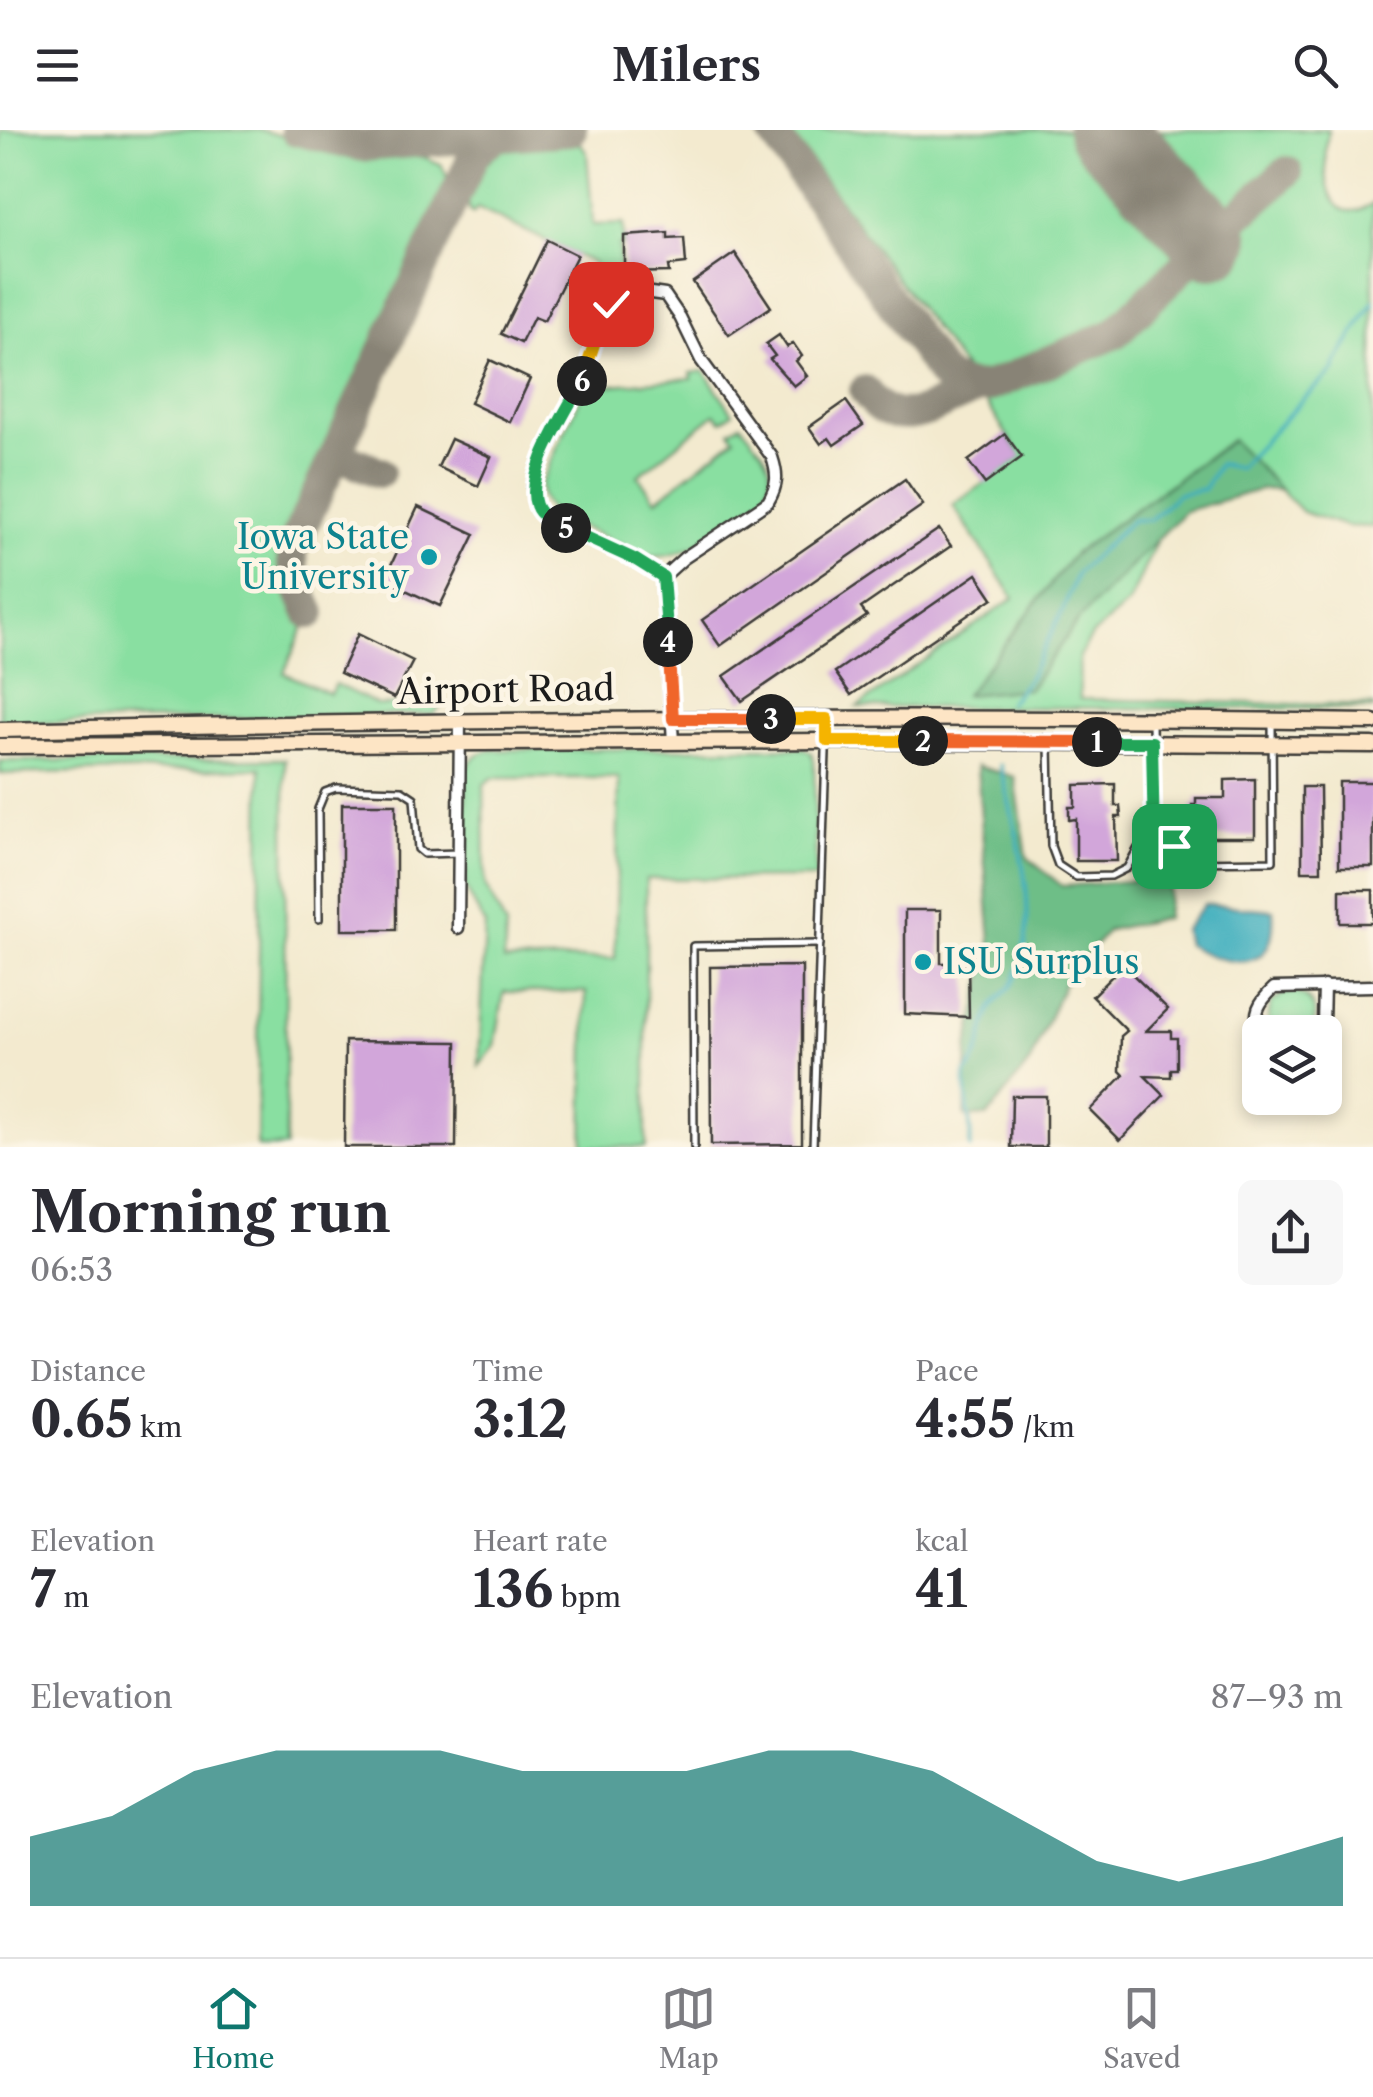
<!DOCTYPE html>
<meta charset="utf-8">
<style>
:root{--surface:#fff;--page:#f7f7f7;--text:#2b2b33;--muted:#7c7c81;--line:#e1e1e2;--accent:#0f766e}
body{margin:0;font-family:"Libre Caslon Text",serif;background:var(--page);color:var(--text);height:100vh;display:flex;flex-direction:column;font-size:38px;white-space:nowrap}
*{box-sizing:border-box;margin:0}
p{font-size:32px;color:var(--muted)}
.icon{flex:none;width:55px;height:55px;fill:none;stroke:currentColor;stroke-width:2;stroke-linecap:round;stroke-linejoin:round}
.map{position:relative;height:1017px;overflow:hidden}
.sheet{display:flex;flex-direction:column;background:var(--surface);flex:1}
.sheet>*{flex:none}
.fabs{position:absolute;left:1242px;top:885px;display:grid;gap:20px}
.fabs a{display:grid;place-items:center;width:100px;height:100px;border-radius:15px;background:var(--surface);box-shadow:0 5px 15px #0003;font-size:50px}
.pin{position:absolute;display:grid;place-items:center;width:85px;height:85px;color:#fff;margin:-42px;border-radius:20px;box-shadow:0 5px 15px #0006}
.km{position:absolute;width:50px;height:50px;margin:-25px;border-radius:50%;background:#222;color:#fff;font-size:28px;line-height:50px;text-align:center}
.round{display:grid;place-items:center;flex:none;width:105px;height:105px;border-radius:15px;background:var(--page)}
.head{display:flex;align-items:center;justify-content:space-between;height:170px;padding:0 30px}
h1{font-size:55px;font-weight:800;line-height:75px}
.metrics{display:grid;grid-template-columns:repeat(3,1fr);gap:15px;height:170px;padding:10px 30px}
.metrics div{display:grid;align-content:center}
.metrics b{font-size:50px;font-weight:800}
.metrics small{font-size:28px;font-weight:400}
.metrics p{font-size:28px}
.chart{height:280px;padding:20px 30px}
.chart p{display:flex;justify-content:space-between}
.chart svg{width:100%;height:180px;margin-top:10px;fill:var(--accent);opacity:.7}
header{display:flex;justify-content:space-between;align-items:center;height:130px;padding:0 30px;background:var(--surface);font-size:45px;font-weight:800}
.menu{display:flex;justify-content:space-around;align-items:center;height:140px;border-top:2px solid var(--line);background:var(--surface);font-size:28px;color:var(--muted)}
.menu a{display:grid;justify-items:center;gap:5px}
.menu .current{color:var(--accent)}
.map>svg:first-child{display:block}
</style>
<header><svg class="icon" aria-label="menu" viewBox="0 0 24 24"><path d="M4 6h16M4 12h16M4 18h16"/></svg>Milers<svg class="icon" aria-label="search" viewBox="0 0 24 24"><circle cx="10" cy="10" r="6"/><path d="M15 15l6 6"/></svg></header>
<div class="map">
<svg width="1373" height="1017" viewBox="0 0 1373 1017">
<rect width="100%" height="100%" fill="#fcf5e5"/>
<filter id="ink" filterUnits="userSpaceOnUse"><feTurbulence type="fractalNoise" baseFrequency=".01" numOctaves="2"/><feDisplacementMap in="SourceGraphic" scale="20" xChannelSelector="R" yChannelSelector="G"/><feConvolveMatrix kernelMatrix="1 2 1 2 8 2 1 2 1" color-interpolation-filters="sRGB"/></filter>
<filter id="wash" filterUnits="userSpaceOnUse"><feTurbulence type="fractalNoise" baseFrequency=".0048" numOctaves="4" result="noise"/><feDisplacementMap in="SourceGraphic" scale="40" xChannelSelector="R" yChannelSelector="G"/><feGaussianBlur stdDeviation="2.25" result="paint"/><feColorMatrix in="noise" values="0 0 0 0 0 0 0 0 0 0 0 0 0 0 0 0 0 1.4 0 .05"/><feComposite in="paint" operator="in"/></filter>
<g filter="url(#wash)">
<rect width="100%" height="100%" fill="#f3eacf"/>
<g fill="#89dfa1" stroke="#527e5e" stroke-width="2.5" fill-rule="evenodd">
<polygon points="0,0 261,0 351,26 416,24 441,34 449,51 446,67 286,413 283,443 303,498 284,543 330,564 335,554 378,575 442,574 434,584 0,594"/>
<polygon points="788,0 1080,0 1187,111 1177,130 1110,196 988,247 969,246"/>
<path d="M1134 0H1329C1321 29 1323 106 1373 73V397L1346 396 1302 382 1231 310 1074 424 1029 559 1079 489 1159 405 1129 473 1093 504 1079 526 1080 569 1373 576V579L857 577 1014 468 953 375 1021 327 986 272 1123 213 1295 52 1281 38 1236 81 1219 88Z"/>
<path d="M569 10 582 15 587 24 593 95 623 94 624 114 619 115 620 143H613L614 160 607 161 593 133 477 78 473 84 470 82C466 69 469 63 475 52 495 8 525 14 569 10Z"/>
<path d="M704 241 733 283 722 291 715 284 638 346 656 370 735 308 730 301 741 294C760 320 781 333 764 367 730 391 689 433 645 426L555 385C543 374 540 368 541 353L589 249 602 248 601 256 692 248 691 243Z"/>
<path d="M803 618 811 622 814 631 816 748 646 749V1017H583L586 862H504L495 916 479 936 485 795 465 757 466 640C471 628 478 622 491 620ZM492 648H619L615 828 504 831 506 797 485 755 484 654Z"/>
<polygon points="285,629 286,1017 257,1017 261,638 0,644 0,631"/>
<path d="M1293 862C1314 866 1321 885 1309 902H1274L1268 889 1271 873 1284 863Z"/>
</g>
<g fill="#6ebe87" stroke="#456d52" stroke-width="2.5">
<polygon points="1232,310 1281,360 1262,359 1185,381 1079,489 1029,559 965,565 1074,424"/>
<polygon points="977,636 1015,647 1027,727 1062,756 1170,748 1166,788 1108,800 1064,853 1030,932 987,987 965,986 968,916 991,812"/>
</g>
<path fill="#41afbe" stroke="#2e666d" stroke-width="2.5" d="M1204 774 1273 780C1278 846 1231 838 1187 815L1184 800Z"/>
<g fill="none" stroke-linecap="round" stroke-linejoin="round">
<g stroke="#41afbe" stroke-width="4">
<polyline points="1009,573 1028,549 1063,480 1077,443 1132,390 1150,390 1178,364 1204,359 1219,334 1239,338 1304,268 1335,240 1335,235 1373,172"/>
<path d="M970 1017C973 992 963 969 966 943 983 925 981 902 991 880 996 868 1010 861 1015 849 1044 782 1015 703 1000 635"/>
</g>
<g stroke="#888376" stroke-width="32">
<polyline points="296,0 362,16 571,0"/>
<path d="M771 0 942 245C957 255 971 259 988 257L1114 204 1190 130 1194 109 1193 91 1221 93 1232 91 1287 42"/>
<path d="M865 261C898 309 938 272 979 258"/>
<polyline points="336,324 379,342"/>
<path d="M310 483C300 460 289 441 293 416L474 25 481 16 499 6"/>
</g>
<polyline stroke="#888376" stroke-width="78" points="1106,0 1211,110"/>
</g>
<g id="blocks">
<g fill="#d2a6da">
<polygon points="668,103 668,109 684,108 686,134 668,136 669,142 624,143 624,106"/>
<polygon points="547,110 577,125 544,191 534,187 521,213 501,204"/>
<polygon points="735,123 771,177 729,205 693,152"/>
<polygon points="779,205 787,217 793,213 802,226 796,231 807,246 794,256 770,229 775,226 766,214"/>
<polygon points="490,230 530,249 510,292 470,273"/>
<polygon points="846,271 863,295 834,315 829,308 821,314 809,297"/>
<polygon points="1005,304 1022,327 985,354 968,331"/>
<polygon points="451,309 491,327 478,356 438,337"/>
<polygon points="905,349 923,375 720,516 702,490"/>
<polygon points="418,377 475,404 440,476 384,450"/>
<polygon points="939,399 951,416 861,478 867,486 742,571 724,546"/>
<polygon points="977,444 993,468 851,565 835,542"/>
<polygon points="358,504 413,531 394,568 340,543"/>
<polygon points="1255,649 1255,707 1196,707 1196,700 1192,700 1192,675 1196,675 1196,668 1225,668 1225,650"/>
<rect x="1339" y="652" width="34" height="85"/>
<polygon points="1115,654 1115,676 1120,676 1121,687 1116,687 1117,731 1076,731 1076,689 1069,690 1069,677 1075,677 1075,655"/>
<polygon points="1302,657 1320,657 1321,741 1302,741"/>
<rect x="342" y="674" width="54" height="126"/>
<rect x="1340" y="760" width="33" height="33"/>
<polygon points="905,780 941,780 941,833 968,833 969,887 905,884"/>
<polygon points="1123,835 1168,879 1146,901 1171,901 1171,908 1177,908 1177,939 1171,939 1171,947 1145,946 1164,965 1120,1010 1090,980 1124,945 1120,941 1121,906 1127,901 1092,866"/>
<polygon points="802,836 802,1014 711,1015 710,837"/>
<polygon points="345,911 457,912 456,1017 344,1017"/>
<polygon points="1012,966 1046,966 1046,1017 1011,1017"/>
</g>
</g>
</g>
<g filter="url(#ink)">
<use href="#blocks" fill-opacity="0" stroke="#3c3b37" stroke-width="2.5"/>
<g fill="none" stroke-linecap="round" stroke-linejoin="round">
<g stroke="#3c3b37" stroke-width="10">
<g id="service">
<polyline points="1152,593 1154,712 1173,716 1188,732 1273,731 1272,593"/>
<polyline points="1049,614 1051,716 1058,735 1076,747 1111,746 1127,738 1138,718 1154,712"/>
<polyline points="319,789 318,679 325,662 336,658 402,660 414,668 418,719 424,724 459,723"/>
<polyline points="694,1017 693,816 820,814"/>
<polyline points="813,1017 827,592"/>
</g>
</g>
<g stroke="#3c3b37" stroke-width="15">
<g id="minor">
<path d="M637 161 665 165 680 187 701 230 772 327C778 345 778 355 768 372L684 428 663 447 636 430 548 390 536 377 533 356 538 337 586 243 603 190 614 168Z"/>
<polyline points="663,447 673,612"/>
<polyline points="458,798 460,590"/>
<polyline points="1319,902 1323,894 1324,856"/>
<path d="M1260 903C1252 883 1259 872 1274 858L1373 856"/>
</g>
</g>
<g stroke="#3c3b37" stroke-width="19">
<g id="secondary">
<path d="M0 600C458 589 915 585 1373 592"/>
<polyline points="0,616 827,611 1373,615"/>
</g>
</g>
<use href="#service" stroke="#fff" stroke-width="5"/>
<use href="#minor" stroke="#fff" stroke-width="10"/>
<use href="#secondary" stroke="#fde5c5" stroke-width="14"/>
</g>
</g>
<g fill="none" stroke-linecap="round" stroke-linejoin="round" filter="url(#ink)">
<g stroke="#fff" stroke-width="20">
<polyline id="split-1" points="1097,612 1152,612 1154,712 1174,716"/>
</g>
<g stroke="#fff" stroke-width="20">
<polyline id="split-2" points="923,611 1097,612"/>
</g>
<g stroke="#fff" stroke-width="20">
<polyline id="split-3" points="771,589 827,589 827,611 923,611"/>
</g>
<g stroke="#fff" stroke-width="20">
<polyline id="split-4" points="668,512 673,589 771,589"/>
</g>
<g stroke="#fff" stroke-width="20">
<polyline id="split-5" points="566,398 636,430 663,447 668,512"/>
</g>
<g stroke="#fff" stroke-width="20">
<path id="split-6" d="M566 398C554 393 540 387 536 375 524 343 568 280 582 251"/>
</g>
<g stroke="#fff" stroke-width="20">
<polyline id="split-7" points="582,251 602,190 611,174"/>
</g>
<use href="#split-1" stroke="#22a559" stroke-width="12"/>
<use href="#split-2" stroke="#f0652b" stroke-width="12"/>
<use href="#split-3" stroke="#f5b400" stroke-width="12"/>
<use href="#split-4" stroke="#f0652b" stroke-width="12"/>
<use href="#split-5" stroke="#22a559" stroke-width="12"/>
<use href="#split-6" stroke="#22a559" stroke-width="12"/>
<use href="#split-7" stroke="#f5b400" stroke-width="12"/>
</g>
<g fill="#0f9aa8" stroke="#fcf5e5" stroke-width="4">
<circle cx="429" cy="427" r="10"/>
<circle cx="923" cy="832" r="10"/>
</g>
<g text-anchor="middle" stroke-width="9" stroke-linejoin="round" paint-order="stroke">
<g font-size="35" fill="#0d838f" stroke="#fcf5e5" text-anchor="end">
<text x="409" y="419">Iowa State<tspan x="409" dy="40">University</tspan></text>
<text x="943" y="844" text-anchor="start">ISU Surplus</text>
</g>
<g font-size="35" fill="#1c1c1c" stroke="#fcf5e5">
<text transform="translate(506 560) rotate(-1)" y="12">Airport Road</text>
</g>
</g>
</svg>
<div class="fabs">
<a><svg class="icon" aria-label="layers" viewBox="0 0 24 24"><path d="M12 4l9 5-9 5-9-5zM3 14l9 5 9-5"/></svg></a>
</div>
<div class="pin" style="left:1174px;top:716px;background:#1e9e55"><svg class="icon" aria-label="arrive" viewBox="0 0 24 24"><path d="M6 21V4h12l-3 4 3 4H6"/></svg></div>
<div class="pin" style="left:611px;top:174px;background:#d93025"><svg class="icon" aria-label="check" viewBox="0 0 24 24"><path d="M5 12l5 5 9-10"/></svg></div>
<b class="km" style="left:1097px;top:612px">1</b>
<b class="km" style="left:923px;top:611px">2</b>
<b class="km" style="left:771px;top:589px">3</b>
<b class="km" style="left:668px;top:512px">4</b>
<b class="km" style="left:566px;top:398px">5</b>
<b class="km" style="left:582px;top:251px">6</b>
</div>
<section class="sheet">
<div class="head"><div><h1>Morning run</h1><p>06:53</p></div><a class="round"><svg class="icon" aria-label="share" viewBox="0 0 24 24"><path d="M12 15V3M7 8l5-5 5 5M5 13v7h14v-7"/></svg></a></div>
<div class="metrics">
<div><p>Distance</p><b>0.65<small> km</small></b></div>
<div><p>Time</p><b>3:12</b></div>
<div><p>Pace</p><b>4:55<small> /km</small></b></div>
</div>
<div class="metrics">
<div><p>Elevation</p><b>7<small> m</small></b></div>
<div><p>Heart rate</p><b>136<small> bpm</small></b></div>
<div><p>kcal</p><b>41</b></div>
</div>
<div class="chart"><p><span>Elevation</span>87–93 m</p>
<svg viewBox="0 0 160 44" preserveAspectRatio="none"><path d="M0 44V27L10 22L20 11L30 6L40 6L50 6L60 11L70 11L80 11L90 6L100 6L110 11L120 22L130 33L140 38L150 33L160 27V44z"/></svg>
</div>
</section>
<nav class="menu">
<a class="current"><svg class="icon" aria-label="home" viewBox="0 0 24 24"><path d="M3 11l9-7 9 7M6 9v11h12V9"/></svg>Home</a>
<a><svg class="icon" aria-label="map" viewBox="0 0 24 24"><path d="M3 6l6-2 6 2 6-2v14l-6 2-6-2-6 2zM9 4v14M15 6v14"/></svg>Map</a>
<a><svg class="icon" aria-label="saved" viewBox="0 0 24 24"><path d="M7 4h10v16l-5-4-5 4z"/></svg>Saved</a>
</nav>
